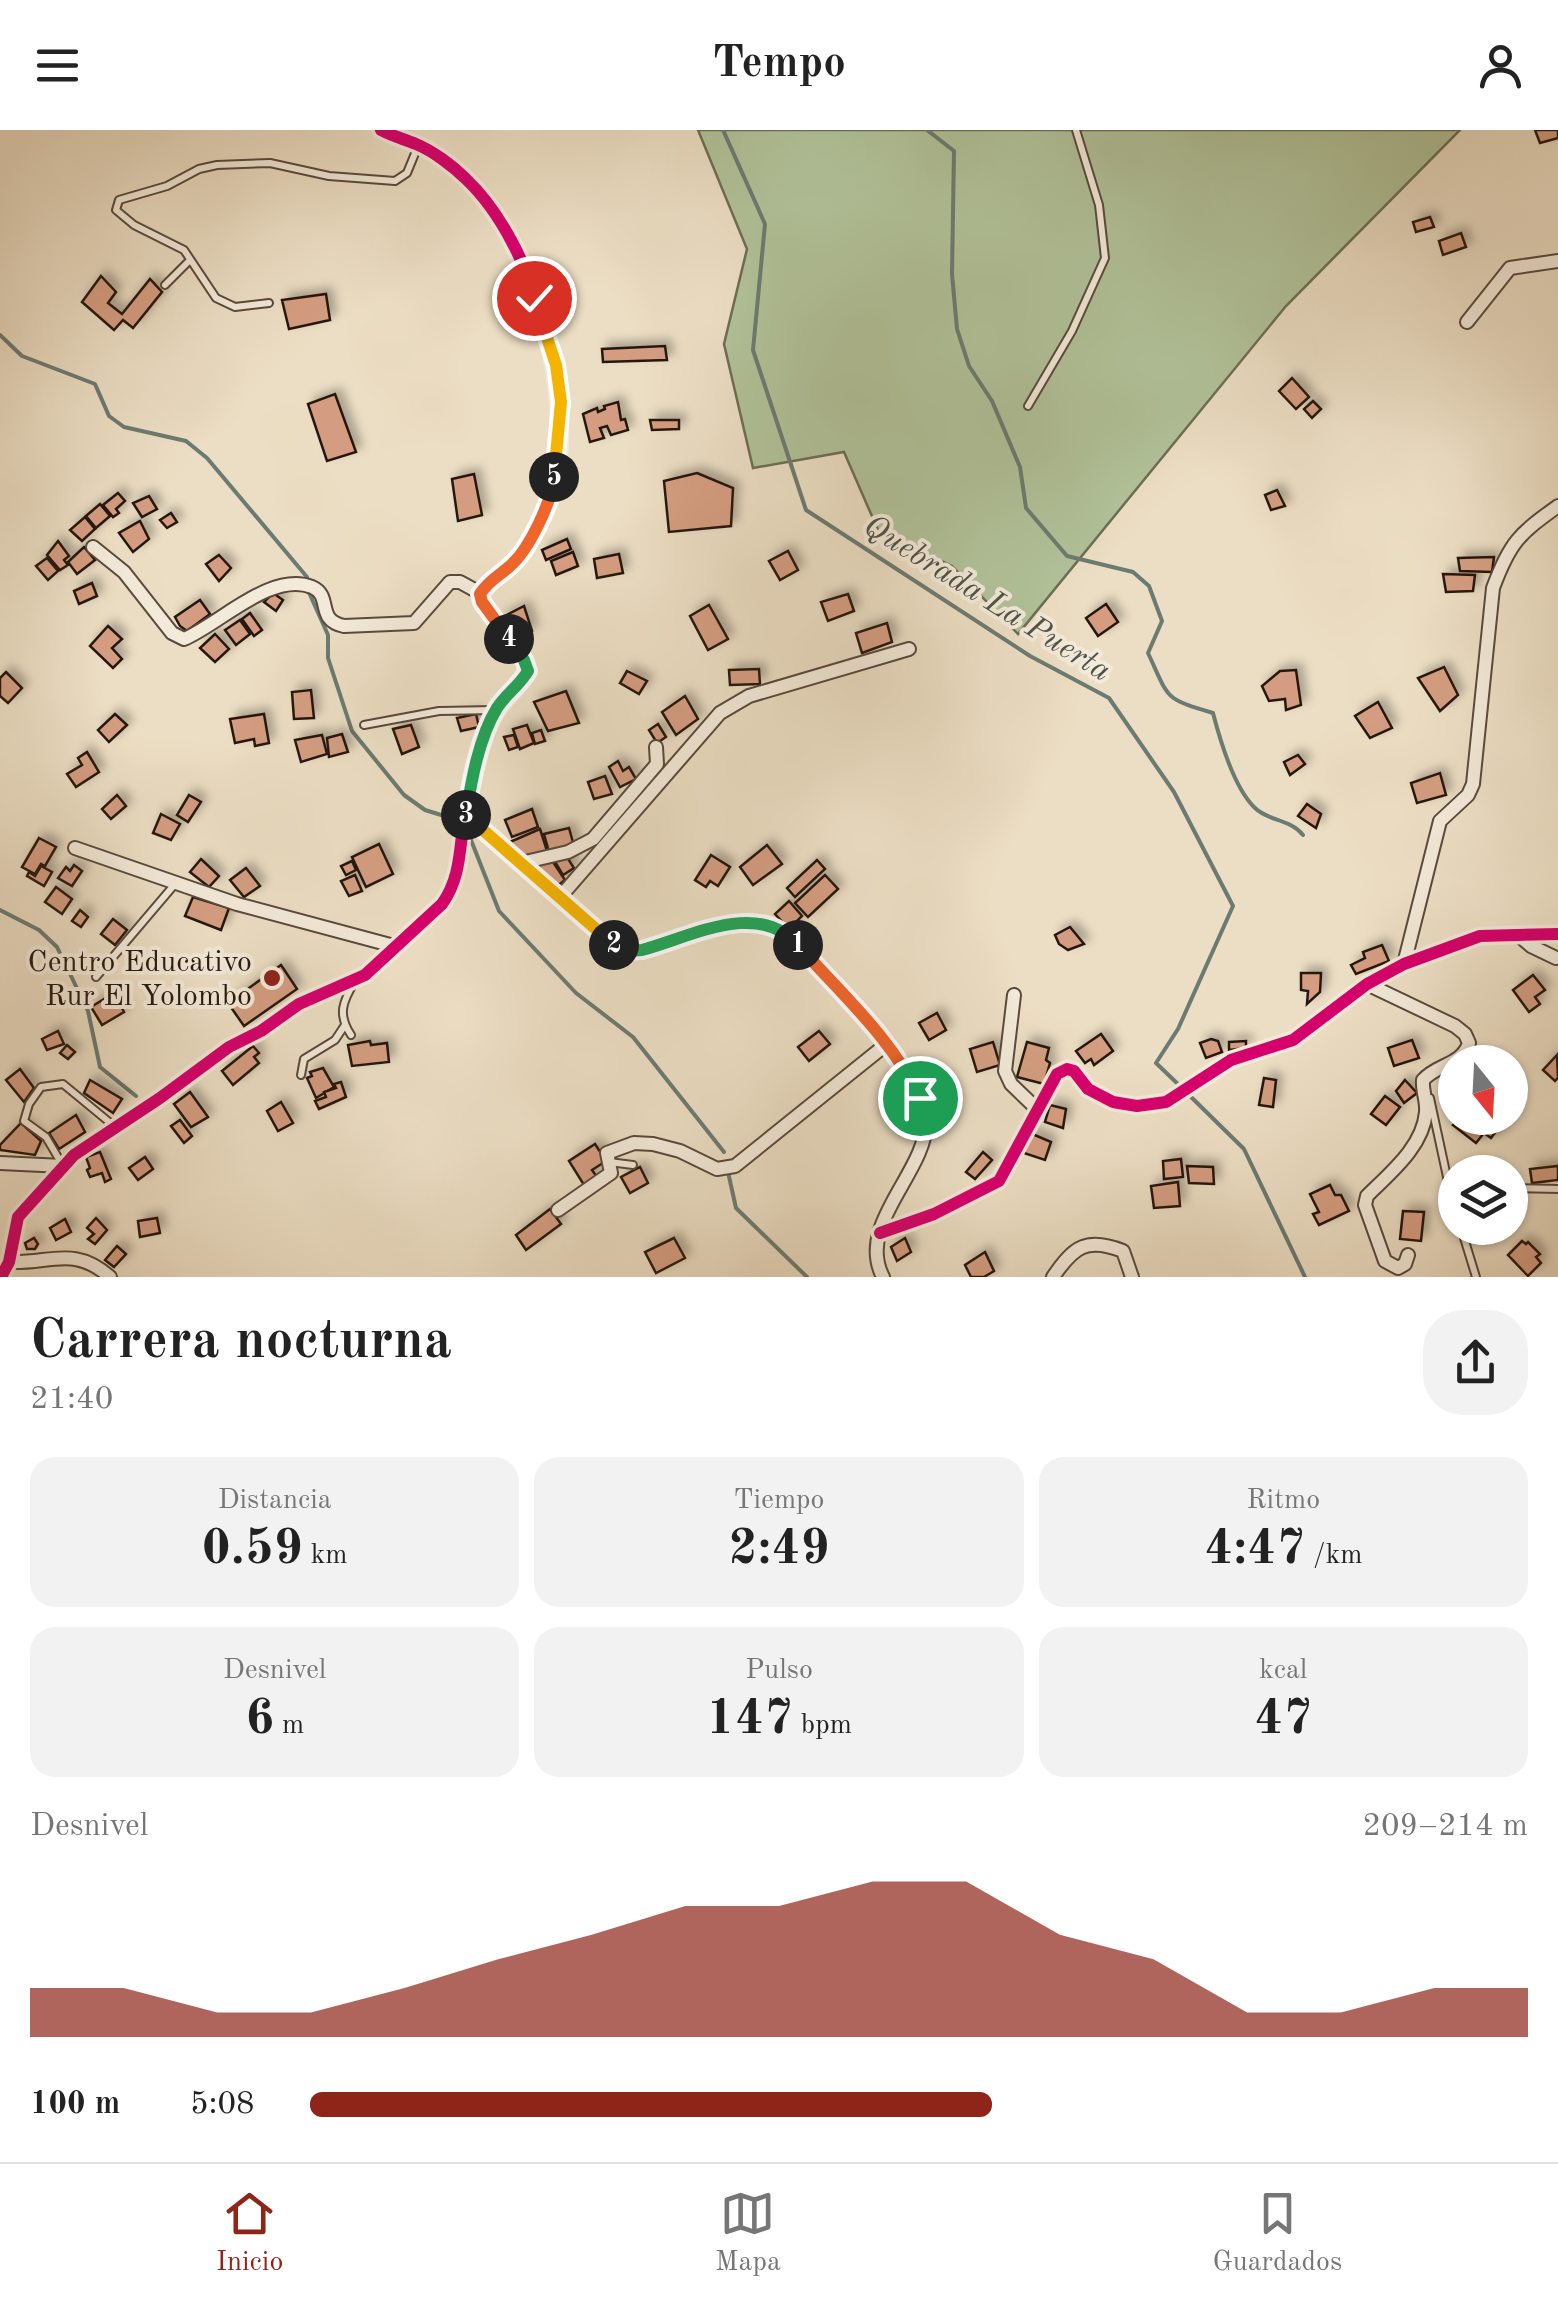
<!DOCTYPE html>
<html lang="es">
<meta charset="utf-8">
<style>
:root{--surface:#fff;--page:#f2f2f2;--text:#222;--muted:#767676;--line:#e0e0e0;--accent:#8f2418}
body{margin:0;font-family:"Old Standard TT",serif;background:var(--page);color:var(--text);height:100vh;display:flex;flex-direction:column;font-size:38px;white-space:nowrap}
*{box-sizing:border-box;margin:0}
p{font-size:32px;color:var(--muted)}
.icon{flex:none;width:55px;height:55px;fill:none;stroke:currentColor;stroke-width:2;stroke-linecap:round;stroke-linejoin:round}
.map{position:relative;height:1147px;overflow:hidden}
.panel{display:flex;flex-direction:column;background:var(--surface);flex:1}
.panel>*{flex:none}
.needle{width:65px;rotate:162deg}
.buttons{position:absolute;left:1438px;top:915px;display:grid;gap:20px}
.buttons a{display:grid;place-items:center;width:90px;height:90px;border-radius:50%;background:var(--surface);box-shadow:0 2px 8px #0004;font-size:50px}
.pin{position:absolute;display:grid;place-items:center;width:85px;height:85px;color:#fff;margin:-42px;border:5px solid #fff;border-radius:50%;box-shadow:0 2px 10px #0007}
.km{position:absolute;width:50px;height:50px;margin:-25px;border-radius:50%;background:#222;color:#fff;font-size:28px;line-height:50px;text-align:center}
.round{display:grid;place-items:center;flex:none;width:105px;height:105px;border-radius:40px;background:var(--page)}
.head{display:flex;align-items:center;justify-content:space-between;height:170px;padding:0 30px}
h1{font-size:55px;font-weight:700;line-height:75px}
.figures{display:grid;grid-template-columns:repeat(3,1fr);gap:15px;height:170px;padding:10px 30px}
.figures div{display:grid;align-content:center;border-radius:25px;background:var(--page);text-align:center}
.figures b{font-size:50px;font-weight:700}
.figures small{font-size:28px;font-weight:400}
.figures p{font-size:28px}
.chart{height:280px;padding:20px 30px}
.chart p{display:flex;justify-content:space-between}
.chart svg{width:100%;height:180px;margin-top:10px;fill:var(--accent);opacity:.7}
ul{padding:0 30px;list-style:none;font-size:32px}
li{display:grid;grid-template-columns:160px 120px 1fr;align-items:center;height:75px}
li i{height:25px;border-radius:12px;background:var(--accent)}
header{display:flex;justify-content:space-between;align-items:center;height:130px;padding:0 30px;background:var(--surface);font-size:45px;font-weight:700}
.tab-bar{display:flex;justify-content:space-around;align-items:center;height:140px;border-top:2px solid var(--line);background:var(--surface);font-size:28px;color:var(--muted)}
.tab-bar a{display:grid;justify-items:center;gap:5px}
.tab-bar .selected{color:var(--accent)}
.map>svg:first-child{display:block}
</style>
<header><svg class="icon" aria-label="menu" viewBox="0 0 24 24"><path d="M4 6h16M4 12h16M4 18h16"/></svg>Tempo<svg class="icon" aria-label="person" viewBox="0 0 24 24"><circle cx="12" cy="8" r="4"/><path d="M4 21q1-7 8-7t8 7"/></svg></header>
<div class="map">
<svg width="1558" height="1147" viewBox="0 0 1558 1147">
<defs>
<filter id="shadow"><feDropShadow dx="6" dy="-6" stdDeviation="5" flood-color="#0004"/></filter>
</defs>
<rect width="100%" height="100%" fill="#ecdec4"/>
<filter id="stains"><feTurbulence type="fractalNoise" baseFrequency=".002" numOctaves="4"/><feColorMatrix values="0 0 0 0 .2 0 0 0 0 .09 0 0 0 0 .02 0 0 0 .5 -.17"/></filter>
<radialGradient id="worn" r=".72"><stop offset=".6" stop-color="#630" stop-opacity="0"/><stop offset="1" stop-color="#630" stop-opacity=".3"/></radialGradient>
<polygon fill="#b1c29a" stroke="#6c6e55" stroke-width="2.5" points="698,0 1460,0 1286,176 1018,504 952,436 878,400 844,322 753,338 724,214 747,119"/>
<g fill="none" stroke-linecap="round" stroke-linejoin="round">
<g stroke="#6b7b71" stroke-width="4">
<polyline points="723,0 765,94 753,220 806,380 1030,526 1109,568 1174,662 1233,776 1178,899 1156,933 1181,957"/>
<path d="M927 0 954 21 952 144 957 199 969 236 992 271 1020 337 1026 378 1067 426 1133 442 1149 456 1162 491 1148 523C1170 570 1163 568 1213 583 1220 610 1234 658 1255 678 1268 691 1290 689 1303 705"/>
<polyline points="0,205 22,226 95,254 109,286 124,297 186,311 207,328 307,447"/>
<polyline points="307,458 328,505 328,528 352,601 404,665 425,680 454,689"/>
<polyline points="469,705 499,781 576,863 633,907 724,1022"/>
<polyline points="0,780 39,800 57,817 88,881 100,937 136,966"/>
<polyline points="1188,964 1244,1019 1305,1147"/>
<polyline points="728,1042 736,1078 807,1147"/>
</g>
</g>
<g fill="#d49d81" stroke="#271910" stroke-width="2.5" filter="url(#shadow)">
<polygon points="1535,0 1558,0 1558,8 1540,13"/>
<polygon points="1430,87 1434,97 1416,102 1413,92"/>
<polygon points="1461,103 1466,117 1443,125 1439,111"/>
<polygon points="101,146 116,162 108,173 122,184 150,149 162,162 133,198 123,190 114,200 82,172"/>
<polygon points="326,164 330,190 289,199 282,170"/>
<polygon points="665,216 667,230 603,232 602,219"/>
<polygon points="1292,248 1309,267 1296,279 1279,261"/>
<polygon points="335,264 356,322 327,331 308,274"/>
<polygon points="1313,271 1321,279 1312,288 1304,279"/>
<polygon points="618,272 621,290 625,289 628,300 611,305 607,296 600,298 604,308 590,312 583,284 597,278 598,282 605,279 604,276"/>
<polygon points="650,290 679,290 679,299 652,300"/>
<polygon points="697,343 733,358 731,396 669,402 664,351"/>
<polygon points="474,344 482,385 458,391 452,349"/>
<polygon points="1277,360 1285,376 1271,380 1265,365"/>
<polygon points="118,363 125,371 116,379 119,383 113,387 103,375"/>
<polygon points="149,366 157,379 142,387 133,373"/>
<polygon points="100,374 110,386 96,398 86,386"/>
<polygon points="171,383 177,392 167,398 160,390"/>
<polygon points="85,387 95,399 82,411 70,400"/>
<polygon points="140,391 149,409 133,422 119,403"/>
<polygon points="567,409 571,419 546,430 542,420"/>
<polygon points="58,411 69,426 64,430 68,435 60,440 47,425"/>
<polygon points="84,417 95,430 77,444 68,432"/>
<polygon points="788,421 798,440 780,450 769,431"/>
<polygon points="573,422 578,436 556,445 551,431"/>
<polygon points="619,424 623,443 597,448 594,429"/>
<polygon points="219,425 231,438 219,451 206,434"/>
<polygon points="1494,427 1492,442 1460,441 1458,428"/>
<polygon points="47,428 58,441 48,450 36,436"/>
<polygon points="1443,444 1475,445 1473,461 1446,462"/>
<polygon points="92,453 97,466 79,474 74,461"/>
<polygon points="273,463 283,470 276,481 264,472"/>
<polygon points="848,464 854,481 828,491 821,472"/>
<polygon points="200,470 210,484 187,501 180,496 175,487"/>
<polygon points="1106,474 1118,492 1098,506 1086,488"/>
<polygon points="709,475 728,509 708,520 690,486"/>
<polygon points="524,476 532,501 517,509 501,488"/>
<polygon points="250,483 262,500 254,506 242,489"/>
<polygon points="240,490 250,504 236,515 225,500"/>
<polygon points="887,493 892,512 862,523 856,503"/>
<polygon points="108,496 122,509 112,518 122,529 113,538 90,516"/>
<polygon points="215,504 229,519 215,532 200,518"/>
<polygon points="1444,537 1458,565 1440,581 1418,548"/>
<polygon points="759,539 760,554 730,555 729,540"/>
<polygon points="1296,540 1301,575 1286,580 1285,569 1269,571 1262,556 1280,541"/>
<polygon points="627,541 647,551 639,564 620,553"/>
<polygon points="6,542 22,558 8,573 0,566 0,548"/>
<polygon points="311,560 314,588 294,589 292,562"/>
<polygon points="566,561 579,593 548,601 534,572"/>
<polygon points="685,566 698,589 676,605 662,582"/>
<polygon points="1378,572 1392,598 1370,608 1355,586"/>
<polygon points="115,584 127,595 109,612 98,600"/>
<polygon points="264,584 269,613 255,616 254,609 235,613 230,589"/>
<polygon points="476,584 479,597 461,601 457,588"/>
<polygon points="658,594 666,607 657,613 649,600"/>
<polygon points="411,595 419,617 402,624 393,599"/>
<polygon points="527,595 534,613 520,619 513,599"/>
<polygon points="541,600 545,611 535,614 532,603"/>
<polygon points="342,604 348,622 329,627 327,608"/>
<polygon points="322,605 327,624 301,632 295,610"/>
<polygon points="514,605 518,617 509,620 504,607"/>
<polygon points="87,622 99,642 76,657 67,644 82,635 78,628"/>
<polygon points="1298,625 1305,634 1290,645 1284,632"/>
<polygon points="618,631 623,641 629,637 636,649 620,657 609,637"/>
<polygon points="1440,643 1446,665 1417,673 1411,653"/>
<polygon points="605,646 612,664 594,669 588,652"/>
<polygon points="117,665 126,676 111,689 102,679"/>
<polygon points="189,665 201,672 188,692 177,685"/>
<polygon points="1307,674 1321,684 1316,698 1298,686"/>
<polygon points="532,679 538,697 512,707 505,690"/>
<polygon points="161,684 180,694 171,710 153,703"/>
<polygon points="569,698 574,716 549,722 544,704"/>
<polygon points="540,699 547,721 527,728 510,712"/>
<polygon points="39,708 56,717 45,736 41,734 35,744 22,737"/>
<polygon points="379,714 393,744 366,757 352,727"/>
<polygon points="767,715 782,734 753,755 740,737"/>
<polygon points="565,724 574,738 563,745 552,727"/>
<polygon points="711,725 730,737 718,756 710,751 706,757 695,750"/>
<polygon points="201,729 219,746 209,757 190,742"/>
<polygon points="551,729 565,750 557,756 535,735"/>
<polygon points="817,730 825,739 795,767 787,758"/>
<polygon points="352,731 356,740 346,745 341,736"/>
<polygon points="74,735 82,741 72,756 58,748 66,737 70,741"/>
<polygon points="41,736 52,742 44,756 27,746 29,742 35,746"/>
<polygon points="246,738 260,756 244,767 230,750"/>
<polygon points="355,745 362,761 349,766 341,751"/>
<polygon points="825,745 838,759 808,787 795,773"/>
<polygon points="56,757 72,769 62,784 45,772"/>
<polygon points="193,767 229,778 221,800 185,786"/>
<polygon points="789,771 802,786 789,799 775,784"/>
<polygon points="80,780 88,787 81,797 72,791"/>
<polygon points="113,789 127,800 115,815 101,804"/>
<polygon points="1070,797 1084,814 1068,820 1059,814 1055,805"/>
<polygon points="1382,815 1389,831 1356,844 1351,835 1365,828 1363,822"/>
<polygon points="281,835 297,859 244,896 228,873"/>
<polygon points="1301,843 1321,843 1320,862 1307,874 1308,861 1301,860"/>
<polygon points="1533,845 1545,860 1535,867 1540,874 1529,882 1513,860"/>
<polygon points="114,863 124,882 102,895 91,877"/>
<polygon points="937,883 946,900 929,910 919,893"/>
<polygon points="58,901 64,914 47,920 42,909"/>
<polygon points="819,901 830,914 809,931 798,917"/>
<polygon points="1101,904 1113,921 1094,935 1091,929 1085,933 1076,921"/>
<polygon points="1211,909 1218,911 1222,922 1206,928 1200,913"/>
<polygon points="1412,910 1419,928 1394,936 1388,918"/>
<polygon points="370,911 371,915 387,913 389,932 352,936 348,915"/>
<polygon points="1246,911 1246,918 1229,920 1229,912"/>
<polygon points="993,912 1000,935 977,942 970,919"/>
<polygon points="1027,912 1049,918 1046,930 1050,933 1044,954 1017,947"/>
<polygon points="67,915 75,922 68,929 60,923"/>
<polygon points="253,916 259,923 254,927 259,933 233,955 222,941"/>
<polygon points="1557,925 1558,948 1555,951 1543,940"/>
<polygon points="323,938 334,957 316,968 307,948 312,946 310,942"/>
<polygon points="20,939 34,958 24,972 6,950"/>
<polygon points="1264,948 1276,950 1273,977 1259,975"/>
<polygon points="90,950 122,969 113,983 84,963"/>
<polygon points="1405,950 1417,963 1404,973 1396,961"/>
<polygon points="341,952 346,967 319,979 315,971 326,967 324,962 336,958 334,954"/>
<polygon points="190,962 208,987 191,997 174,974"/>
<polygon points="1385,966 1400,977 1386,995 1371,984"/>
<polygon points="281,972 293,993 278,1001 267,981"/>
<polygon points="1050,975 1066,979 1063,998 1045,992"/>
<polygon points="76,985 85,1002 59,1019 49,1003"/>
<polygon points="1459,988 1490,988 1500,996 1491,1008 1484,1003 1476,1013 1453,995"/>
<polygon points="180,990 192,1006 184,1013 171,996"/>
<polygon points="21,993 41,1011 35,1025 0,1020 0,1015"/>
<polygon points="1030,1003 1051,1012 1045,1030 1021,1022"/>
<polygon points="595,1014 606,1031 592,1040 597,1047 584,1055 569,1031"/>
<polygon points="100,1022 111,1049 105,1052 102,1043 90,1047 87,1040 90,1038 86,1027"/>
<polygon points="983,1022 992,1030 975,1049 966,1042"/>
<polygon points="145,1027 153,1039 138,1050 129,1038"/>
<polygon points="1181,1029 1183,1047 1164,1049 1163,1031"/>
<polygon points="1187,1036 1213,1037 1214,1054 1189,1053"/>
<polygon points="1558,1036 1558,1050 1532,1053 1530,1039"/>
<polygon points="640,1037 648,1053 630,1063 621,1047"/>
<polygon points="1178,1052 1180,1076 1154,1078 1151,1056"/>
<polygon points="1330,1055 1335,1065 1341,1065 1349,1081 1319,1095 1313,1084 1319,1082 1310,1064"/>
<polygon points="550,1079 561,1094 526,1120 516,1105"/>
<polygon points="1403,1081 1424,1082 1421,1111 1400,1109"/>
<polygon points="96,1088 107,1100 95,1114 88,1109 94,1104 87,1098"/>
<polygon points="157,1088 160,1103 140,1107 138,1091"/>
<polygon points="65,1089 71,1102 56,1110 50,1098"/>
<polygon points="34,1108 38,1114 35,1119 27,1119 25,1113"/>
<polygon points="674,1108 685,1128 656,1143 645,1122"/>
<polygon points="905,1108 911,1122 897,1131 891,1117"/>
<polygon points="1522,1111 1526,1114 1528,1112 1540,1124 1536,1127 1541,1133 1528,1146 1508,1125"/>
<polygon points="117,1116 126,1124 114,1137 105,1130"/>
<polygon points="985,1122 994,1141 984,1147 971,1147 965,1135"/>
</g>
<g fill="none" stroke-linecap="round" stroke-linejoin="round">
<g stroke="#584a3d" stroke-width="10">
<g id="lane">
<polyline points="165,155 190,130"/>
<polyline points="269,173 235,177 216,168 184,120 134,95 116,80 119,70 167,56 199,39 217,35 270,33 329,46 395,51 407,43 418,16"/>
<polyline points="1028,276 1072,201 1105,128 1099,75 1076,0"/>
<polyline points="364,595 439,581 495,580"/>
<polyline points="96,847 175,754"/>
<path d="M351 905C337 884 343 871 355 851"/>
<polyline points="301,945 304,929 335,910 345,895"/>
<polyline points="1430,968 1455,1084"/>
<polyline points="609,1032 633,1035"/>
<polyline points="63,1036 46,1007 24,991 29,974 41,957 63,954 114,996"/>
<polyline points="1510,1058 1558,1059"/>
<polyline points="1461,1098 1476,1147"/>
</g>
</g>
<g stroke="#584a3d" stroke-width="16">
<g id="street">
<polyline points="1467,192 1510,138 1558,131"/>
<path d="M93 417 124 442 172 503 184 509C221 493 271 441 312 457 333 466 315 490 344 496L414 493 450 452H460L480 463"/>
<path d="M465 684 615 815 629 821 642 820C687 808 741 778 786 801 823 843 924 935 926 990 928 1042 855 1093 883 1147"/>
<polyline points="75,718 237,774 394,816"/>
<polyline points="521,733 568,722 593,709 657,634 656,617"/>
<polyline points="561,766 720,583 749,566 909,519"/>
<polyline points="1517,804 1531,816 1556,828"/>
<path d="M1404 834 1440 691 1468 665 1473 654 1493 458C1510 412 1519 404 1558 376"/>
<path d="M1367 854 1455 896 1465 904 1469 913C1462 935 1437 934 1423 950 1422 961 1427 971 1426 982 1423 1017 1390 1043 1367 1066L1365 1075 1385 1131 1398 1138 1405 1134 1408 1125"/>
<polyline points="1014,865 1005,941 1011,954 1037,979"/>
<polyline points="0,1033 63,1036"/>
<polyline points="558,1080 611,1043 607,1023 634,1013 653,1014 680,1021 717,1039 735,1036 888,913"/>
<polyline points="880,1103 934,1084 999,1051 1057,944 1067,939 1074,941 1088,959 1113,972 1137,976 1166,972 1231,930 1293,910 1367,854 1404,834 1480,806 1558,804"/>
<path d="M9 1132C50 1134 74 1115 110 1147"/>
<path d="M1 1147 9 1132 18 1087 74 1025 160 968 229 917 261 901 299 874 365 845 442 774C462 746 459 716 465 684 471 656 477 625 487 599 496 575 516 563 527 541L524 529 482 472 480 463C490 450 502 445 513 433 529 416 547 383 553 360 577 268 535 114 466 49 453 36 433 21 416 14 404 9 392 6 381 0"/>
<path d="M1053 1147C1074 1116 1087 1107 1123 1121L1132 1147"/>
</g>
</g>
<use href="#lane" stroke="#f3ead9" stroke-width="6"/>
<use href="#street" stroke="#f3ead9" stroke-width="12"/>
<g stroke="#f3ead9" stroke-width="19">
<g id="cycleway">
<polyline points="880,1103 934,1084 999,1051 1057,944 1067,939 1074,941 1088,959 1113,972 1137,976 1166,972 1231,930 1293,910 1367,854 1404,834 1480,806 1558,804"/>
<path d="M1 1147 9 1132 18 1087 74 1025 160 968 229 917 261 901 299 874 365 845 442 774C462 746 459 716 465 684 471 656 477 625 487 599 496 575 516 563 527 541L524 529 482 472 480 463C490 450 502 445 513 433 529 416 547 383 553 360 577 268 535 114 466 49 453 36 433 21 416 14 404 9 392 6 381 0"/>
</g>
</g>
<use href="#cycleway" stroke="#d6006c" stroke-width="12"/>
</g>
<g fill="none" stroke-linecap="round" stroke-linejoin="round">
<g stroke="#fff" stroke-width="20">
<path id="split-1" d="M798 815C841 864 892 908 920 968"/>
</g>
<g stroke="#fff" stroke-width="20">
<path id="split-2" d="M614 815 629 821 642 820C691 807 758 769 798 815"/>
</g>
<g stroke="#fff" stroke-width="20">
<polyline id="split-3" points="466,685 614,815"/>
</g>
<g stroke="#fff" stroke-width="20">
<path id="split-4" d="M466 685C471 652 479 607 497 578 506 564 519 556 528 541L524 530 509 509"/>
</g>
<g stroke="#fff" stroke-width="20">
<path id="split-5" d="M509 509 482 472 480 464C489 450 499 446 510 436 529 420 552 371 554 347"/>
</g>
<g stroke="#fff" stroke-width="20">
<polyline id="split-6" points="534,168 556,235 561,272 554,347"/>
</g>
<use href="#split-1" stroke="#f0652b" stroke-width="12"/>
<use href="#split-2" stroke="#22a559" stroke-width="12"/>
<use href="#split-3" stroke="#f5b400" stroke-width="12"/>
<use href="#split-4" stroke="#22a559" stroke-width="12"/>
<use href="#split-5" stroke="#f0652b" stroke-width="12"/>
<use href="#split-6" stroke="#f5b400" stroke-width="12"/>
</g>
<circle fill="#8f2418" stroke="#f3ead9" stroke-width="4" cx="272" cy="848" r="10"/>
<g text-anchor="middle" stroke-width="8" stroke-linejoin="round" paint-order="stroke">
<g font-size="30" fill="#271910" stroke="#f3ead9" text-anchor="end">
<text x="252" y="841">Centro Educativo<tspan x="252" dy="34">Rur El Yolombo</tspan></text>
</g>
<g font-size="32" font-style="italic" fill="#4f5249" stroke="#f3ead9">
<text transform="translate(988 467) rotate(32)" y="11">Quebrada La Puerta</text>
</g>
</g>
<rect width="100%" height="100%" filter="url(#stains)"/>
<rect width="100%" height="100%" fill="url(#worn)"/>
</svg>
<div class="buttons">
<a><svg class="needle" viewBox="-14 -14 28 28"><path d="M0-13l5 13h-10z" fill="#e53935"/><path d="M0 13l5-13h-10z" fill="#767676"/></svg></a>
<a><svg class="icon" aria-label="layers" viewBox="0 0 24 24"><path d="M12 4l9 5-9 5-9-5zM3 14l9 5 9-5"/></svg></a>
</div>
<div class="pin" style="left:920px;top:968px;background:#1e9e55"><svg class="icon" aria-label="arrive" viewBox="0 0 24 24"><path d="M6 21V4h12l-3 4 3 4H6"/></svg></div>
<div class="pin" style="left:534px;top:168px;background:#d93025"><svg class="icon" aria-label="check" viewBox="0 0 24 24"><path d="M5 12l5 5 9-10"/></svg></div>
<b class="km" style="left:798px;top:815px">1</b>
<b class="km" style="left:614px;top:815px">2</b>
<b class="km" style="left:466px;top:685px">3</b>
<b class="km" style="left:509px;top:509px">4</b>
<b class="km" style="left:554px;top:347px">5</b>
</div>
<section class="panel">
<div class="head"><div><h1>Carrera nocturna</h1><p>21:40</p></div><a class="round"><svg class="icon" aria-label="share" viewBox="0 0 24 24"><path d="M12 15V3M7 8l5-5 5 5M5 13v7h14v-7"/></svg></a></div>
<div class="figures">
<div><p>Distancia</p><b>0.59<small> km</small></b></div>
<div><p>Tiempo</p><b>2:49</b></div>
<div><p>Ritmo</p><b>4:47<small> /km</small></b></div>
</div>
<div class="figures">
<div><p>Desnivel</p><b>6<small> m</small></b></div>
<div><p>Pulso</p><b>147<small> bpm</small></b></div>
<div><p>kcal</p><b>47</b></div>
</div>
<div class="chart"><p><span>Desnivel</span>209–214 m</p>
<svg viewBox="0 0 160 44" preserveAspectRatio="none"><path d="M0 44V32L10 32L20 38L30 38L40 32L50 25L60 19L70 12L80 12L90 6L100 6L110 19L120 25L130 38L140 38L150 32L160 32V44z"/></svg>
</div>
<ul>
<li><b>100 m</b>5:08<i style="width:56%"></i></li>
</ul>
</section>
<nav class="tab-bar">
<a class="selected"><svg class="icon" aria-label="home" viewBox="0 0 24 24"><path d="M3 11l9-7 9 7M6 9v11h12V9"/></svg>Inicio</a>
<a><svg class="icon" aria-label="map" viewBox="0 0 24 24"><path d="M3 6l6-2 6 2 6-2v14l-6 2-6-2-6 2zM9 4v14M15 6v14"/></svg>Mapa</a>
<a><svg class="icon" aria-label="saved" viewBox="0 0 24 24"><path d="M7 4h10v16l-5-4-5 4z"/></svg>Guardados</a>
</nav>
